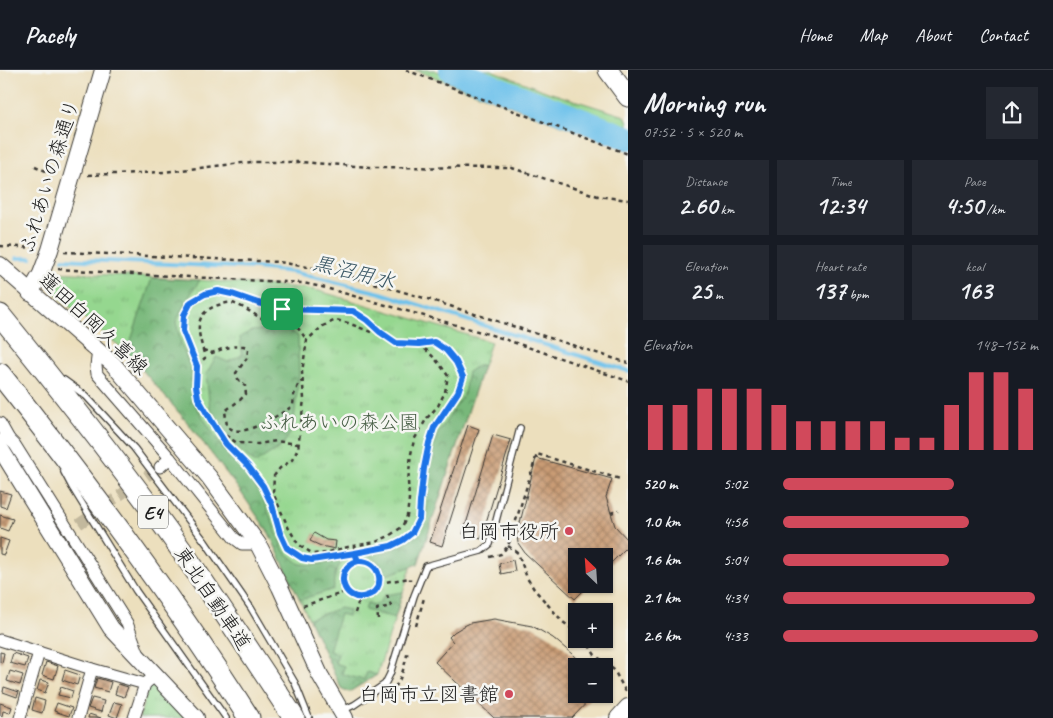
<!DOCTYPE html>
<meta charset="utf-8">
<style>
:root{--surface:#171b24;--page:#242831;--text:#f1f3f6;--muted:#9ea1a6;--line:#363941;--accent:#d1495b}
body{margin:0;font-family:Caveat,"Klee One",sans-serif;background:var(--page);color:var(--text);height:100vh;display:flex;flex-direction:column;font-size:19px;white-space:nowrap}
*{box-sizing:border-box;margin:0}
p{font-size:16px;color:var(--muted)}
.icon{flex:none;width:28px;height:28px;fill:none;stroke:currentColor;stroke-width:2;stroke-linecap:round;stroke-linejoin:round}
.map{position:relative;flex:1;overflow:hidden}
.panel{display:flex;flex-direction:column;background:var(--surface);width:425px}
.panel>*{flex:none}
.needle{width:32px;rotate:335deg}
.controls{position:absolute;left:568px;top:478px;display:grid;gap:10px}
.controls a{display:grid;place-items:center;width:45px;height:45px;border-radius:0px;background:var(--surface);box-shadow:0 1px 4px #0004;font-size:25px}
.pin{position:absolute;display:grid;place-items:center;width:42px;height:42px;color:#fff;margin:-21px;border-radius:10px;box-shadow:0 2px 8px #0006}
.round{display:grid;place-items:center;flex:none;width:52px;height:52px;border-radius:0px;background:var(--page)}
.summary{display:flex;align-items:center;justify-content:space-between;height:85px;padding:0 15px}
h1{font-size:28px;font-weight:800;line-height:38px}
.metrics{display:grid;grid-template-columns:repeat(3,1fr);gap:8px;height:85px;padding:5px 15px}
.metrics div{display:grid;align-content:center;border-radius:0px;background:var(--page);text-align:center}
.metrics b{font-size:25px;font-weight:800}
.metrics small{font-size:14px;font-weight:400}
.metrics p{font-size:14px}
.chart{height:140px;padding:10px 15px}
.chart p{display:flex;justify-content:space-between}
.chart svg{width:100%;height:90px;margin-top:5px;stroke:var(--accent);stroke-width:6}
ul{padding:0 15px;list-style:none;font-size:16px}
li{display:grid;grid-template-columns:80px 60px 1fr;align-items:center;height:38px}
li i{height:12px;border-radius:6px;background:var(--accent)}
header{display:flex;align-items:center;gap:30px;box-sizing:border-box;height:70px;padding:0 25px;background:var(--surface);border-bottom:1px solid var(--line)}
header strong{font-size:24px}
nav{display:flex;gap:28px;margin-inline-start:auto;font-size:18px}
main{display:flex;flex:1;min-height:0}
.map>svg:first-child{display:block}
</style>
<header>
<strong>Pacely</strong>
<nav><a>Home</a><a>Map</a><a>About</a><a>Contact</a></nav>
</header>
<main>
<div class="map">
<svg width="628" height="648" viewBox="0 0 628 648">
<defs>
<pattern id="grass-tufts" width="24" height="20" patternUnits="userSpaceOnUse" patternTransform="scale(1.25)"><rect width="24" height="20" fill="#95d78f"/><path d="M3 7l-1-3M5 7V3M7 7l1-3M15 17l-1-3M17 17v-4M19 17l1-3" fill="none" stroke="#80b87b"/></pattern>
<pattern id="forest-crowns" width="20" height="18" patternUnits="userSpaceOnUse" patternTransform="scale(1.25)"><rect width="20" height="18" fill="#78b87a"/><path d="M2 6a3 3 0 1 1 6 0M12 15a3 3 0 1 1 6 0" fill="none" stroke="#629563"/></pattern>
<pattern id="building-cross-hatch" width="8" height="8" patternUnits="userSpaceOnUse" patternTransform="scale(1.25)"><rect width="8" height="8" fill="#c99b74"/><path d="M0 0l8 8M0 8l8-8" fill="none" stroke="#a27e5e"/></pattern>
</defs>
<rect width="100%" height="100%" fill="#f6f6f2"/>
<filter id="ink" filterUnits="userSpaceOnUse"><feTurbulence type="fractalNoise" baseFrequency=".02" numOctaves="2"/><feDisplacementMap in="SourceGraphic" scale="10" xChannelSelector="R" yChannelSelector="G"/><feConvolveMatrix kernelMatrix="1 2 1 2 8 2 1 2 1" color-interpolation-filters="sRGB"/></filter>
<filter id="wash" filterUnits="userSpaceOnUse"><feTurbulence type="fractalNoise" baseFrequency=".0096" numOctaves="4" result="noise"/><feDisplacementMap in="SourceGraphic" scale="20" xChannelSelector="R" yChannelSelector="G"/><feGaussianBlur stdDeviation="1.12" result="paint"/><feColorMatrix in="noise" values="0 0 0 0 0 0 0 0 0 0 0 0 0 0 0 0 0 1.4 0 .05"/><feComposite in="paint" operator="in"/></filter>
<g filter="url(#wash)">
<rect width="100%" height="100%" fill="#ecdfbd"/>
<g fill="url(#grass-tufts)" stroke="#587a56">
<polygon points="415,0 434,0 628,76 628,80"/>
<polygon points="473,0 491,0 548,22 625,46 628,52 628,60 539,27"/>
<polygon points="56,202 200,210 302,218 319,221 491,272 418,494 411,497 377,605 349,622 341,618 269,463 238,418 187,352 127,282 69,236 56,224 52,215"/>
<polygon points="154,613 187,648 139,648 149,615"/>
</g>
<g fill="url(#forest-crowns)" stroke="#4a6a4b">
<path d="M152 208 200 210 187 230 176 252 182 276 191 300 194 333 221 376 245 403 261 424 284 481 300 494 313 495 344 490C335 500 333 507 334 519L300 530 269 463 238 418 187 352 127 282Z"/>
<polygon points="283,258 298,266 299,305 293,359 282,376 255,393 238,379 210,338 206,304 216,287 228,292 242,285 240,267 251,261"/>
<path d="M477 296H483L418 494 387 505C381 493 376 488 364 484L386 482 405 474 416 464 426 447 430 393 437 365 464 324 468 302Z"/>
<polygon points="403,522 395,548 365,540 367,533 375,535 381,531 384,525"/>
<polygon points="340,538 349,540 348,546 340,544 329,581 338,584 335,593 344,596 342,604 364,610 367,602 377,605 349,622 341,618 309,549"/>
</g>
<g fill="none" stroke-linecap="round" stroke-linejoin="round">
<g stroke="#6fc2eb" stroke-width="4">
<polyline points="17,188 31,188"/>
<polyline points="63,189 255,198 292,202 381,223 628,301"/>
</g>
<polyline stroke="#6fc2eb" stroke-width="24" points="451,0 628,68"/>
</g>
<g id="blocks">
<g fill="url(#building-cross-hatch)">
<polygon points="468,355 479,359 442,476 430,472"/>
<polygon points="493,365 511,370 481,469 463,464"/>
<polygon points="536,388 612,409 606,427 615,456 628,470 628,476 604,500 604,486 576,486 576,514 590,514 575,529 525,483 518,473 517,465"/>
<polygon points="0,421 11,424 6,438 0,436"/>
<polygon points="0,445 13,449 8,461 0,458"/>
<polygon points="314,463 326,470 336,471 335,479 321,476 310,471"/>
<polygon points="0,468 9,471 4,485 0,484"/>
<polygon points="513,490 515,501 501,504 499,494"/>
<polygon points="494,549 532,556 541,561 553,568 572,584 583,596 576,596 576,624 595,624 572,648 494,648 435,592 453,572 449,567 454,562 464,556 470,553"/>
<polygon points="0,582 4,583 2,593 0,592"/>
<polygon points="13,583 28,588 25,597 10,593"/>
<polygon points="46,592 58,596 54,609 42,605"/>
<polygon points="65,600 80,605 77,615 62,610"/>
<polygon points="10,601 23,605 20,615 7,611"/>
<polygon points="97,608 111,612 108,622 94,618"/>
<polygon points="40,610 49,612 45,623 37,620"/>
<polygon points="118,614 128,617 124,627 115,624"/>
<polygon points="4,617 19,622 17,627 3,622"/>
<polygon points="61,617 73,621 71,628 58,625"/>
<polygon points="35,628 45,631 42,643 32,640"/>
<polygon points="92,628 104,631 101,642 88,638"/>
<polygon points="114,632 122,634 117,648 109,645"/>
<polygon points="0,633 12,637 10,643 3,641 2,646 0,645"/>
<polygon points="57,633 72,638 69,646 54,641"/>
<polygon points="89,644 101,648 88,648"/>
</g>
</g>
</g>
<g filter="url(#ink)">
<use href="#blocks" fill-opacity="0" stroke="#3b3934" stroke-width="1"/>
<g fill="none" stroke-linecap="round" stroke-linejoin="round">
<polyline stroke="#c2b89d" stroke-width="11" stroke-dasharray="11 5.5" stroke-linecap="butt" points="79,454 160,397"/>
<g stroke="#3b3934" stroke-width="8">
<g id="lane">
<polyline points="64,310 86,326 134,378 206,473 251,538 295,613 309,648"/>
<polyline points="64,402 72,417 136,521 226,648"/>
<polyline points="343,640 354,635 385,614 390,604 414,526 426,496 481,481 490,474 520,358"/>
</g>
</g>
<g stroke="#3b3934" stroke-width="13">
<g id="street">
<polyline points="98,280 96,296 97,304 170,388 234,468 242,474 258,474"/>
<polyline points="0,353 9,369"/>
<polyline points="0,372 4,368 9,369 15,375 127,553 139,585"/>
<polyline points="160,397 170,388"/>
<polyline points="0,570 92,599 145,614"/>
<polyline points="20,648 39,582"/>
<polyline points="78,648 92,599"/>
<polyline points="134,648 145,614 151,609"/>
</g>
</g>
<g stroke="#3b3934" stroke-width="18">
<g id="secondary">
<polyline points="0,195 113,294 209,407 258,474 280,517 320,605 345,648"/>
<polyline points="30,223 41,204 50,180 103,0"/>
<polyline points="0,378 111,558 196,648"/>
<polyline points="618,648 628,637"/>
</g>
</g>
<g stroke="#3b3934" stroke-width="21">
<polyline id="primary" points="608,0 628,27"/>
</g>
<g stroke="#3b3934" stroke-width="23">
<g id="highway">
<path d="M0 245C57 315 113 386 167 460 211 521 252 585 294 648"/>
<path d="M0 304C88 415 173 528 249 648"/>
</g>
</g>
<g stroke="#3b3934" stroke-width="2.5" stroke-dasharray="4 4" stroke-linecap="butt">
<polyline points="406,0 628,84"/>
<polyline points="35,96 50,103 57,104"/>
<polyline points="88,105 164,102 251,92 299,92 370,97 512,98 598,126 628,130"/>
<polyline points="0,176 37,178"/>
<polyline points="64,182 279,192 335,202 431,230 628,293"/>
<polyline points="58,199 133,204 303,213 322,217 495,266 628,311"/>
<path d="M218 221 232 224 258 233 282 239 353 241 367 250 380 262 396 273 419 274 434 272 446 280 456 292 463 307 458 322 434 358 429 373 423 398 420 431 419 449 412 463 403 470 391 477 312 490C309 490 304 489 301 488 274 476 276 439 263 416 254 401 241 389 228 376 220 367 202 339 198 327 194 316 199 304 196 294 193 283 185 273 183 262 183 260 183 256 183 254 185 232 199 226 218 221Z"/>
<path d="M379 262H371L348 253 336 250 323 256 307 270 302 302 304 329 298 379 292 390 280 398 274 406 273 423 288 457 298 474 313 484 325 483 348 477 376 472 389 466 402 457 407 446 409 429 408 411 411 384 414 370 427 348 438 336 445 322 448 306C440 294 432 284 420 275"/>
<path d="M203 280 212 283C225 278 230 276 244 276L248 280 247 288 236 303 238 309 245 316 246 324 240 330 225 341 227 356C229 358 231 359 234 360 248 365 280 344 293 336L294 325 299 313 303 311"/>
<path d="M197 295 205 288C201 269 190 248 213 237 218 235 227 232 232 233 243 236 253 244 263 249 272 254 284 254 294 253L307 270"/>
<polyline points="219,361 237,373 258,374 276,371 298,374"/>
<polyline points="611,443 619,440"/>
<polyline points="354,476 355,485 357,491"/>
<polyline points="508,476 518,483 527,508 534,519 563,552 576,562"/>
<polyline points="490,487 501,484 508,476 537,384 620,409"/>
<circle cx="361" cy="509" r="18"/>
<polyline points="379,513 410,508 410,510"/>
<polyline points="303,536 342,523"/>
<polyline points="355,543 360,527"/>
<polyline points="378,549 377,539 391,536 387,525"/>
<polyline points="416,556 424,528"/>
<polyline points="584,569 587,571 591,579 595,585 614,600 626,622"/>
<path d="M395 617C402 608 405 593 408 581"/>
</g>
<use href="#lane" stroke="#fff" stroke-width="5.5"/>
<use href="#street" stroke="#fff" stroke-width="11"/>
<use href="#secondary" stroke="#fff" stroke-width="16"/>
<use href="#primary" stroke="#fff" stroke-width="19"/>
<use href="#highway" stroke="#fff" stroke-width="21"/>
</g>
</g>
<g fill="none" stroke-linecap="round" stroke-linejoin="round" filter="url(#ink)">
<g stroke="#fff" stroke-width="10">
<path id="route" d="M282 239 258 233 232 224 218 221 205 224 191 232 184 245 183 261 197 296 196 316 198 328 212 352 226 374 248 396 263 416 272 435 280 463 287 478 302 488 312 490 355 483 358 491C381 489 388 520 366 526 343 534 332 498 358 491L355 483 391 476 403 470 412 463 419 449 420 432 424 398 429 373 434 358 458 322 463 307 456 292 446 280 434 272 419 274 396 273 380 262 367 250 353 241 282 239"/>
</g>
<use href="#route" stroke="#1a73e8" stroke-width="6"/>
</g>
<g fill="#d1495b" stroke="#f6f6f2" stroke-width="2">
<circle cx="569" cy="461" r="5"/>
<circle cx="509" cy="624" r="5"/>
</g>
<g text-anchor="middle" stroke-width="5" stroke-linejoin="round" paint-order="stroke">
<rect fill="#f6f6f2" stroke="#5d5d5c" stroke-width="1" x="138" y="425.5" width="30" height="33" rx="4"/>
<g font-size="19" font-weight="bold" fill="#1c1c1c">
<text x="153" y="449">E4</text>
</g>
<g font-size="20" fill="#1c1c1c" stroke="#f6f6f2">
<text transform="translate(49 106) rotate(-73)" y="7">ふれあいの森通り</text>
<text transform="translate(94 253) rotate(43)" y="7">蓮田白岡久喜線</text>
<text transform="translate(213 528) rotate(56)" y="7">東北自動車道</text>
</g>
<g font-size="20" fill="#465d44" stroke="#f6f6f2">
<text x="339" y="359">ふれあいの森公園</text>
</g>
<g font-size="20" fill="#1c1c1c" stroke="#f6f6f2" text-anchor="end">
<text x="559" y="468">白岡市役所</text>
<text x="499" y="631">白岡市立図書館</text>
</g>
<g font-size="21" font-style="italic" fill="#395664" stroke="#f6f6f2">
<text transform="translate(354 202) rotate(14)" y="7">黒沼用水</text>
</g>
</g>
</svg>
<div class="controls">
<a><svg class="needle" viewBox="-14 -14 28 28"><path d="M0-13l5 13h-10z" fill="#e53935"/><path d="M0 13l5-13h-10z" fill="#9ea1a6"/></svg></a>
<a>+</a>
<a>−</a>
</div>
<div class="pin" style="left:282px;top:239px;background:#1e9e55"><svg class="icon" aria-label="arrive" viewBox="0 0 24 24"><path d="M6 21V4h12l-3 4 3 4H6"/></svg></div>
</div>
<section class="panel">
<div class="summary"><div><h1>Morning run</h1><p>07:52 · 5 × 520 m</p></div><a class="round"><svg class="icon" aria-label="share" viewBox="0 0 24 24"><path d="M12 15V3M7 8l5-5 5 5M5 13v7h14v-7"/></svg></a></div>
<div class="metrics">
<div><p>Distance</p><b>2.60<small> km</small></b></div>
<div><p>Time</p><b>12:34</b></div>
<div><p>Pace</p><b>4:50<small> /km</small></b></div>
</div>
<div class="metrics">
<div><p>Elevation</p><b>25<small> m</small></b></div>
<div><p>Heart rate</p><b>137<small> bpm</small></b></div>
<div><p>kcal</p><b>163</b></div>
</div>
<div class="chart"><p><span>Elevation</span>148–152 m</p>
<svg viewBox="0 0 160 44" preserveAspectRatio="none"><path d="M5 44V22M15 44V22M25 44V14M35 44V14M45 44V14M55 44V22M65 44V30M75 44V30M85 44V30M95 44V30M105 44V38M115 44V38M125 44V22M135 44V6M145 44V6M155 44V14"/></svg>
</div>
<ul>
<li><b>520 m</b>5:02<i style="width:67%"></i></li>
<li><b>1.0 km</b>4:56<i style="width:73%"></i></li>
<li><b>1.6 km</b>5:04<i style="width:65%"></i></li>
<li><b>2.1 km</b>4:34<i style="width:99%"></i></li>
<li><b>2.6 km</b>4:33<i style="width:100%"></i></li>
</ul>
</section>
</main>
